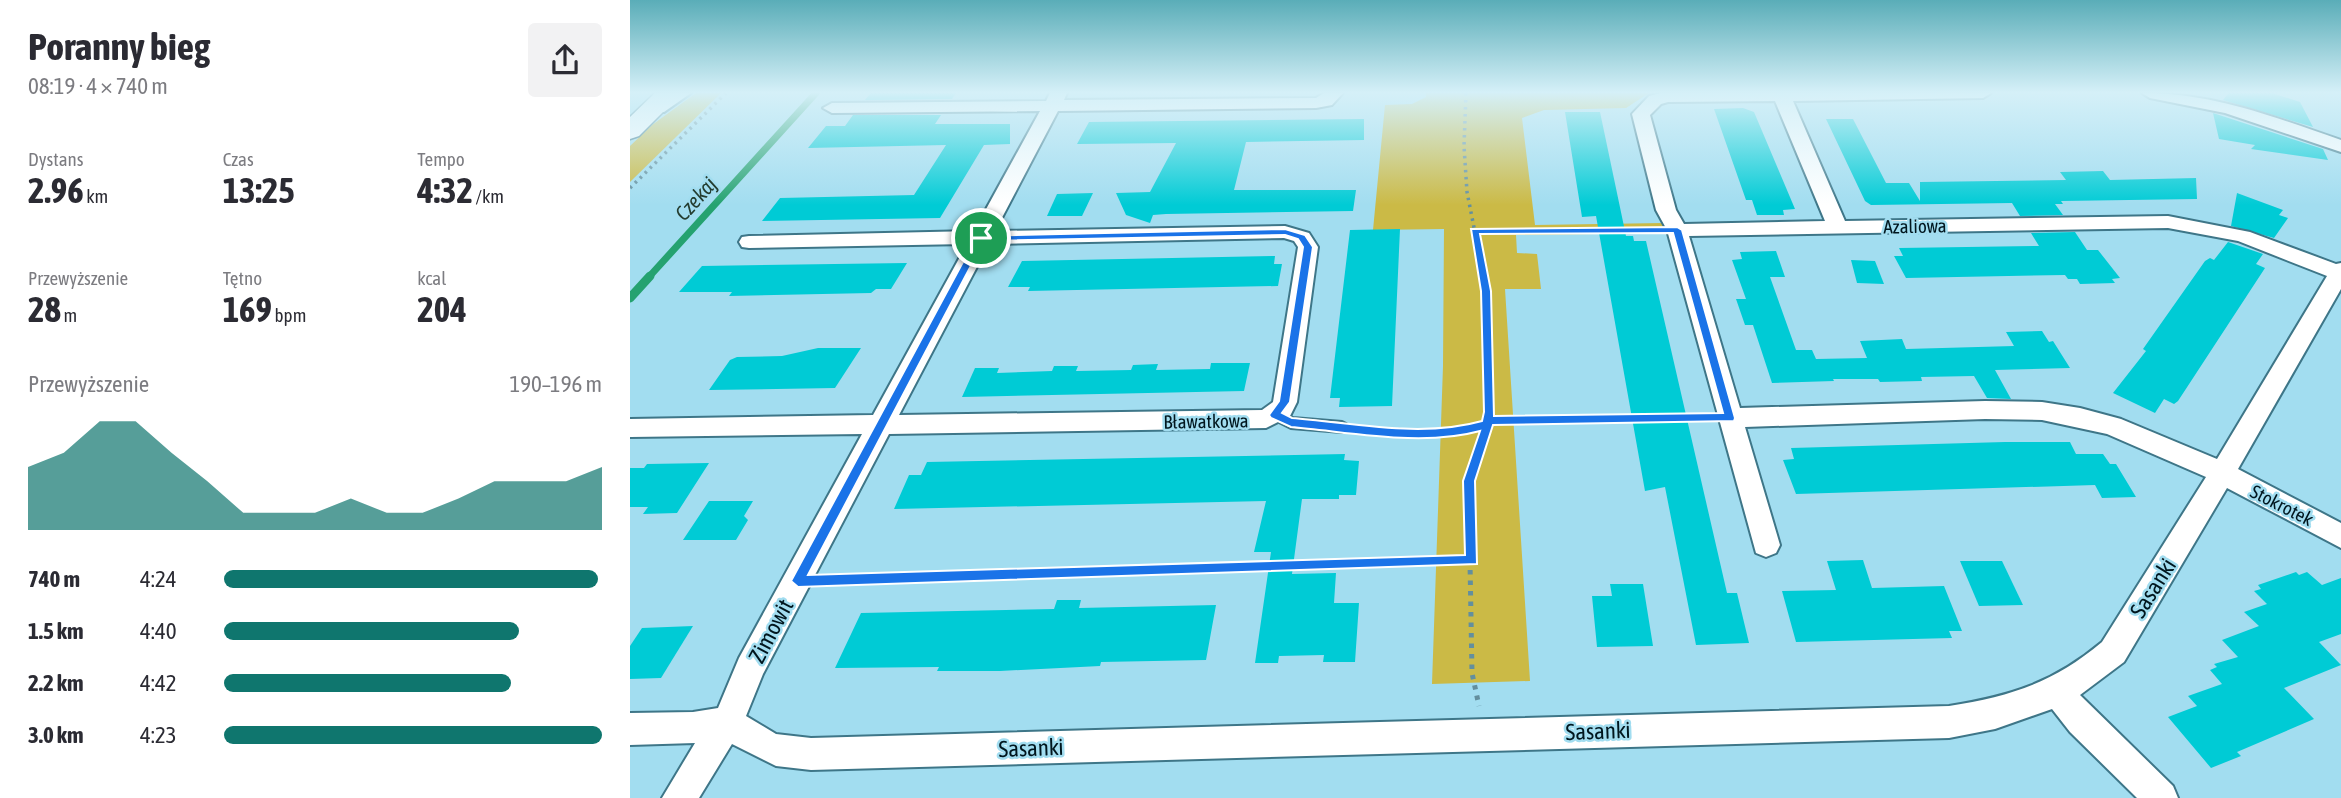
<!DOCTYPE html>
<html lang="pl">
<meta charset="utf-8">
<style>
:root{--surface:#fff;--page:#f2f2f3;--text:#2b2b33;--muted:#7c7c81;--accent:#0f766e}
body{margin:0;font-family:"Asap Condensed",sans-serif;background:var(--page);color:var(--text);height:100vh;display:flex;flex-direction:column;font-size:26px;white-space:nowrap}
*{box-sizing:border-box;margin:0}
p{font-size:23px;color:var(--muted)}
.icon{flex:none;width:38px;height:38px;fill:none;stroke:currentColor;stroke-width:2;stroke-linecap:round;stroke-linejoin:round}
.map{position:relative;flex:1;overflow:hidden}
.side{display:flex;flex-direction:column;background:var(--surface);width:630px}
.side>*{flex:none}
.pin{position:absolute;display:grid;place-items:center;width:60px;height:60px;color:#fff;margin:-30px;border:4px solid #fff;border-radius:50%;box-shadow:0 2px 7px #0007}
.round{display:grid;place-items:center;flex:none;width:74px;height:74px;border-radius:7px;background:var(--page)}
.overview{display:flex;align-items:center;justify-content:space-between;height:119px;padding:0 28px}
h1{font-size:38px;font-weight:700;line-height:52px}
.figures{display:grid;grid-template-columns:repeat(3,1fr);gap:10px;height:119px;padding:7px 28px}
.figures div{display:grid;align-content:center}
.figures b{font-size:35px;font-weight:700}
.figures small{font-size:19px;font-weight:400}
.figures p{font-size:19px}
.chart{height:196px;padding:14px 28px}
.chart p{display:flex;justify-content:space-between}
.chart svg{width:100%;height:126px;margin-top:7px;fill:var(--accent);opacity:.7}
ul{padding:0 28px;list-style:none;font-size:23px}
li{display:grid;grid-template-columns:112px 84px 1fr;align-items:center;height:52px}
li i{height:18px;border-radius:9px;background:var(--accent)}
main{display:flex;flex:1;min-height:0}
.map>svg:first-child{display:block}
</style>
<main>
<section class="side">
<div class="overview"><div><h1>Poranny bieg</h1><p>08:19 · 4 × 740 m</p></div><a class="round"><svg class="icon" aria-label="share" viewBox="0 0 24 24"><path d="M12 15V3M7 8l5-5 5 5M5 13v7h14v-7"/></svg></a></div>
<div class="figures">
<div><p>Dystans</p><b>2.96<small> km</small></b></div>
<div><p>Czas</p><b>13:25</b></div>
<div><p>Tempo</p><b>4:32<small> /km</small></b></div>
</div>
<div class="figures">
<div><p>Przewyższenie</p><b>28<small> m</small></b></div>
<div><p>Tętno</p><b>169<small> bpm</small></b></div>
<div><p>kcal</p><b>204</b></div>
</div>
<div class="chart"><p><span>Przewyższenie</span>190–196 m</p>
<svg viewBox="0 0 160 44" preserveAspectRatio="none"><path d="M0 44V22L10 17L20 6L30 6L40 17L50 27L60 38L70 38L80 38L90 33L100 38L110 38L120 33L130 27L140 27L150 27L160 22V44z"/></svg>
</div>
<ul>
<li><b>740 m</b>4:24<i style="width:99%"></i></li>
<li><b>1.5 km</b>4:40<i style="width:78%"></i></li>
<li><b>2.2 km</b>4:42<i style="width:76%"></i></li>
<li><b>3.0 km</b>4:23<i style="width:100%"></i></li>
</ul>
</section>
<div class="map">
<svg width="1711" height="798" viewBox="0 0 1711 798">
<rect width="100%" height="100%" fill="#a2ddf0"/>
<g fill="#cbba46">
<polygon points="66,93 91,93 0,182 0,146 22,125"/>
<polygon points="796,93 1019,93 996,108 914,110 892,118 905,225 1033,223 1036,233 886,235 887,253 907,254 911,289 875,289 900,681 802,684 813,366 814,229 743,230 755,105 782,104 796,97"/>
</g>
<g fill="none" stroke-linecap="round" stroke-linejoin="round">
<polyline stroke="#25a270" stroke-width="7" points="18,278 186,93"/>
<polyline stroke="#25a270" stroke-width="9" points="0,298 20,276"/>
</g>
<g fill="#00cbd5">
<polygon points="241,93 326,93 322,99 235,100"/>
<polygon points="1599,93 1642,93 1670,102 1683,127 1593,100"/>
<polygon points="1113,108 1124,112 1165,209 1153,210 1154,215 1127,215 1122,200 1116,200 1084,109"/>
<polygon points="935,112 970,112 996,236 1003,236 1004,241 1016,241 1097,593 1107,593 1119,643 1066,645 1035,487 1015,491 966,216 952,217"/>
<polygon points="1583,113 1693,149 1698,160 1621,149 1625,145 1589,139"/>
<polygon points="223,115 311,115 305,124 380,124 380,144 354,145 310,218 132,221 150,198 284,195 316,145 178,148 196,126 215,126"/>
<polygon points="734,119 734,140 616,142 604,190 726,190 723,211 536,214 523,215 520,223 496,215 486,193 520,192 546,143 447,144 459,122"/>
<polygon points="1196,119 1223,119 1256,183 1279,183 1290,201 1290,182 1436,180 1430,172 1473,171 1480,180 1566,178 1567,199 1431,201 1433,204 1425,204 1433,215 1390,216 1382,203 1241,205 1235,201"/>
<polygon points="463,193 452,216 417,216 427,194"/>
<polygon points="1607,193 1653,210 1649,215 1658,218 1644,238 1601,226"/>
<polygon points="770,229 762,406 709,407 710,398 700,398 720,230"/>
<polygon points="1445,232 1457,250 1468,250 1490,278 1482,279 1485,283 1450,284 1447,279 1438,279 1435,275 1276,278 1264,256 1273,256 1269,248 1409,246 1401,233"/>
<polygon points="1598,242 1633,254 1626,264 1635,268 1548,401 1544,404 1534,399 1525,413 1483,393 1516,351 1513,349 1575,261 1580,258 1584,260"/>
<polygon points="1146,251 1155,277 1140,277 1166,350 1182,350 1186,359 1237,358 1230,341 1272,339 1276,349 1384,346 1376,332 1412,331 1419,342 1423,341 1440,368 1365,370 1381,399 1357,398 1344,376 1291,377 1292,381 1250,382 1248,379 1203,379 1204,381 1142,383 1123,325 1115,325 1106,299 1116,299 1102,260 1112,259 1110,252"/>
<polygon points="645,256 644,264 652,264 648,286 398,291 400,287 378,287 392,261"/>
<polygon points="1221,260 1245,261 1254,284 1227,283"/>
<polygon points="277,263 261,289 246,289 241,293 99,296 102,292 49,292 72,266"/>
<polygon points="188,348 231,348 205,388 79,390 100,360 107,357 152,356"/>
<polygon points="581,363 620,363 614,391 332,397 345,368 369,368 367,373 422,371 424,366 448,366 446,371 501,370 503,365 528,364 526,370 580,369"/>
<polygon points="1375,442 1440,442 1446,454 1473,454 1480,464 1486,464 1506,497 1472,498 1465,485 1166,494 1153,460 1164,459 1161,448"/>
<polygon points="715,454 714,460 729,461 726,495 709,495 709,499 672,499 662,574 706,573 704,603 729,603 725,662 693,662 694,655 649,656 648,663 625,663 641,552 624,552 636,501 264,509 279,475 291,475 297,462"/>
<polygon points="79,463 47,513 13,514 18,507 0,507 0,468 14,468 17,464"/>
<polygon points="79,501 123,501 114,516 118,520 106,540 53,540"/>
<polygon points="1233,560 1242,588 1314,586 1332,631 1319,631 1322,638 1166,642 1152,591 1206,590 1197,561"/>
<polygon points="1330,561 1372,561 1393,605 1349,606"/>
<polygon points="1666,572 1669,575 1677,572 1692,585 1711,578 1711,634 1689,642 1711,665 1654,688 1684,719 1607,752 1611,756 1581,768 1538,717 1567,706 1558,696 1592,684 1580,670 1587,667 1584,664 1608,657 1592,640 1629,626 1614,612 1637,604 1624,591 1631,589 1628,585"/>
<polygon points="980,584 1013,584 1023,646 967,647 962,596 982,596"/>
<polygon points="427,600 451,600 449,608 586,605 576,660 471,662 470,666 370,671 307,671 309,667 205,668 231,613 424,609"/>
<polygon points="63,626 31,678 0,679 0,646 12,628"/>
</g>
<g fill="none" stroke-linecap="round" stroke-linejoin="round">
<g stroke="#3e7688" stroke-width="4">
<g id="lane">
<polygon points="51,93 61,93 34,112 28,112 28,108"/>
<polygon points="645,410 663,418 712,422 716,424 718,427 716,430 712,432 661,428 641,418 639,415 641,412"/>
</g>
</g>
<g stroke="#3e7688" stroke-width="4">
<g id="street">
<path d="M420 93H437L434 100 686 98 694 93H713L702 105 686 108 428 111 365 231 655 226 679 233 688 247 667 402 660 416 636 428 259 434 133 674 116 716 146 734 181 738 1319 706C1381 696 1423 683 1472 642L1576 477 1477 434 1412 420 1355 419 1115 427 1150 545 1146 553 1136 557 1126 553 1037 230 1026 210 1002 114 1019 96 1031 93H1361L1353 98 1163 101 1215 221 1538 216 1620 232 1706 264 1711 263V289L1608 469 1711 523V548L1597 488 1494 662 1450 695 1543 786 1548 798H1507L1440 732 1422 709 1365 729 1319 738 181 770 146 766 102 744 69 798H32L65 743 0 745V713L63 712 88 708 109 658 232 434 0 437V419L243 415 337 244 119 248 112 247 109 242 112 237 119 236 344 231 410 111 202 113 193 108 202 103 416 101ZM1145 101 1195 221 1054 224 1046 210 1020 115 1031 104 1038 102ZM1538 228 1608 241 1697 276 1587 459 1491 419 1450 408 1412 402 1355 401 1110 408 1059 236ZM654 238 664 241 668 247 643 402 632 410 269 415 359 244Z"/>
<path d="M1512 93C1585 93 1643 117 1711 140V152L1595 113 1520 98Z"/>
</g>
</g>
<g stroke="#3e7688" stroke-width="3">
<polygon id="secondary" points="25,93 52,93 9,136 0,139 0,117"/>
</g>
<g stroke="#638f9e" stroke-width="3.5" stroke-dasharray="2.5 4.5" stroke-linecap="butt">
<polyline points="836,93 834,146 837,192 854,278"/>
<polyline points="0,188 96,93"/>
<polyline points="845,231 1021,229"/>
</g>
<g stroke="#638f9e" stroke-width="4.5" stroke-dasharray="3.5 5" stroke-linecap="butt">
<polyline points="858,421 1074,418"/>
<polyline points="726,428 808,432 857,424"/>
<polyline points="839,509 839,481 860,412 854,276"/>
</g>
<g stroke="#638f9e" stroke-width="5" stroke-dasharray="4.5 6" stroke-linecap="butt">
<polyline points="839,507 842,673 849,706"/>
<polyline points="197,580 842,561"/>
</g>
<use href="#lane" fill="#fff" fill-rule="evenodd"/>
<use href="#street" fill="#fff" fill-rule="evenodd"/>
<use href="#secondary" fill="#fff" fill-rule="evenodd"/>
</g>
<linearGradient id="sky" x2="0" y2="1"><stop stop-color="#5aadb8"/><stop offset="0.45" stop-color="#d5f0f8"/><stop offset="1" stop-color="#d5f0f8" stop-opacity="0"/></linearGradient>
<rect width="1711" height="205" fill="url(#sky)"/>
<path fill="#1a73e8" stroke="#fff" stroke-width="2" fill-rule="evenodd" d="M1047 227 1052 230 1105 418 1104 421 863 425 845 481 847 564 168 587 161 581 347 236 655 229 675 235 683 247 660 402 652 413 662 418C724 423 792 438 852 421L854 412 851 291 841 229ZM1043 233 1093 413 864 416 861 291 850 234ZM655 235 668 239 673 247 649 401 639 415 641 418 661 427C720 432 792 447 850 431L833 481 835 555 178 575 354 241Z"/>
<g text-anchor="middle" stroke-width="5" stroke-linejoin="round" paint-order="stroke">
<g font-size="19" fill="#01161e" stroke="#a2ddf0">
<text transform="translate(1285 226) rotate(-1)" y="7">Azaliowa</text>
<text transform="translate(576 421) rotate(-1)" y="7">Bławatkowa</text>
<text transform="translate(1652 505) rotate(27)" y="7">Stokrotek</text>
</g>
<g font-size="21" font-style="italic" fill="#243d30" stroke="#a2ddf0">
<text transform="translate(66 199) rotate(-48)" y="7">Czekaj</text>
</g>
<g font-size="23" fill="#01161e" stroke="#a2ddf0">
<text transform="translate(1523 588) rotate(-58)" y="8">Sasanki</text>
<text transform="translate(141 631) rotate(-62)" y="8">Zimowit</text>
<text transform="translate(968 731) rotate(-2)" y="8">Sasanki</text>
<text transform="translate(401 748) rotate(-2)" y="8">Sasanki</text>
</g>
</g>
</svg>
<div class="pin" style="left:351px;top:238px;background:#1e9e55"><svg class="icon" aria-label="arrive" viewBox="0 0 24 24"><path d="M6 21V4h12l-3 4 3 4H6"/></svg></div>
</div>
</main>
